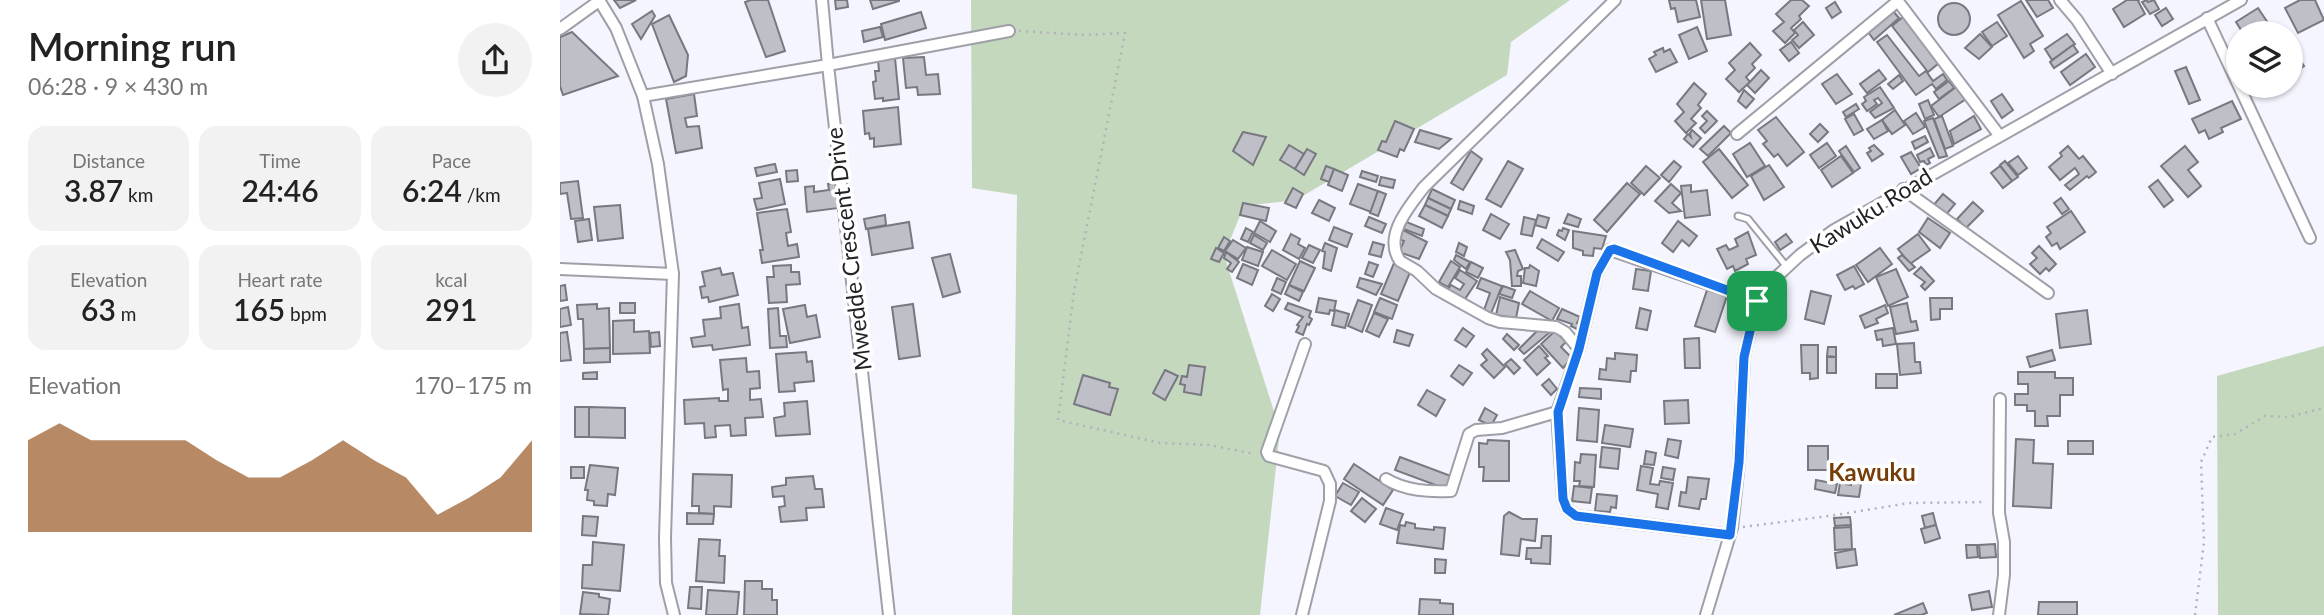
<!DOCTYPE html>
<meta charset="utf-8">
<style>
:root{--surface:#fff;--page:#f2f2f2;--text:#222;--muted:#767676;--accent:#9a5925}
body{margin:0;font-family:Lato,sans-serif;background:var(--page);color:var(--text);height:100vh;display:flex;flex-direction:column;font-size:26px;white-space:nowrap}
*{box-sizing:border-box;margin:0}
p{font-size:23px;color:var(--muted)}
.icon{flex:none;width:38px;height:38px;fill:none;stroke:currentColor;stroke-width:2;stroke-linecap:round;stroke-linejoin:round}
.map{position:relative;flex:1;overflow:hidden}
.drawer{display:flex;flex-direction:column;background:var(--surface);width:560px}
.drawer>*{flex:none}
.buttons{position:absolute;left:1666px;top:21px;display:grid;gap:14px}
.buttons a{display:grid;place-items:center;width:77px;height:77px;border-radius:50%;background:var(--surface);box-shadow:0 2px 5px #0004;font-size:35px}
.pin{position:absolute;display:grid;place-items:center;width:60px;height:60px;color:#fff;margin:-30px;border-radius:14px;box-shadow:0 4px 10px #0006}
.round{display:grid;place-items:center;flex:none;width:74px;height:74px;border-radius:37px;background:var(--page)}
.head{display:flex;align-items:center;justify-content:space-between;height:119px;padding:0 28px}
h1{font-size:38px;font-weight:600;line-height:52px}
.figures{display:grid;grid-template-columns:repeat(3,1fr);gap:10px;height:119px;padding:7px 28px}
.figures div{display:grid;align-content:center;border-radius:18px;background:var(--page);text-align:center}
.figures b{font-size:30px;font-weight:600}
.figures small{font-size:19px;font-weight:400}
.figures p{font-size:19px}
.chart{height:196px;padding:14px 28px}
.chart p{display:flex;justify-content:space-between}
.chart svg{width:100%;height:126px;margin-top:7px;fill:var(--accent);opacity:.7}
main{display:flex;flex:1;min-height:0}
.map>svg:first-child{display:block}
</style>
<main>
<section class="drawer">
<div class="head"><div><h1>Morning run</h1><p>06:28 · 9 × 430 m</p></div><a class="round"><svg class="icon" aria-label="share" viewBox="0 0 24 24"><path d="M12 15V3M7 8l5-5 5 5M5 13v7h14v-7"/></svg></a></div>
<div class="figures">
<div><p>Distance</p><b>3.87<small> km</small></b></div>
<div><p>Time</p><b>24:46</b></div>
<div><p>Pace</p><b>6:24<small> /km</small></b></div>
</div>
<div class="figures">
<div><p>Elevation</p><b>63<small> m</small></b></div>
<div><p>Heart rate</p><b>165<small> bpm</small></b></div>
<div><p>kcal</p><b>291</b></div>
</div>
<div class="chart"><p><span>Elevation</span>170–175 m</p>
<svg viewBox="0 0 160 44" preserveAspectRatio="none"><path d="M0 44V12L10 6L20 12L30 12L40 12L50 12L60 19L70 25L80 25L90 19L100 12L110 19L120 25L130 38L140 32L150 25L160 12V44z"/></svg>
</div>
</section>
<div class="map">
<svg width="1764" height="615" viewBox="0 0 1764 615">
<rect width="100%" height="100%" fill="#f4f5fe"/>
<g fill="#c4d8bd">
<polygon points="411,0 1010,0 951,42 947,75 736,200 684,206 664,255 720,430 700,615 452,615 457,195 412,188"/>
<polygon points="1764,346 1764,615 1658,615 1657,376"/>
</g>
<g fill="#bfbfc8" stroke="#787880" stroke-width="2">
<polygon points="54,0 76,0 60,8"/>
<polygon points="191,0 208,0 225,51 206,57 185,2"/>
<polygon points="275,0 287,0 288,7 276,9"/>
<polygon points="310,0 339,0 339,1 313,9"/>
<polygon points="1109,0 1136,0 1140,17 1118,22 1115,8 1111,9"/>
<polygon points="1141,0 1165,0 1171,35 1147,39"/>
<polygon points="1231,0 1242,0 1249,6 1239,16 1241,19 1231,28 1235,33 1225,43 1213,31 1224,22 1216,14"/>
<polygon points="1466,0 1488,0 1493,8 1477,17"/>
<polygon points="1567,0 1579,0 1578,1 1585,14 1564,27 1553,9"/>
<polygon points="1587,0 1588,2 1594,0 1599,9 1590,14 1582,2"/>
<polygon points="1740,0 1755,0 1764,20 1738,33 1725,8"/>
<polygon points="1461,1 1483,36 1470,44 1474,51 1464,58 1438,15"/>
<polygon points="1275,2 1281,12 1272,18 1266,8"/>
<circle cx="1394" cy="19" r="16"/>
<polygon points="1606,8 1613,19 1602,26 1595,15"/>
<polygon points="1698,8 1708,23 1692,33 1683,33 1676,22"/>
<polygon points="92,11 95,16 81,39 72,24"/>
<polygon points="1333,11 1339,18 1314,40 1308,32"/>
<polygon points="361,12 366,28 325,40 321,24"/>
<polygon points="109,15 128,55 126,76 114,82 92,24"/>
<polygon points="1343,17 1379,63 1368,72 1332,26"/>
<polygon points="1243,22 1254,35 1239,48 1232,40 1238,35 1234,30"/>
<polygon points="1437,22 1447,36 1432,46 1422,32"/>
<polygon points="320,27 323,37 304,42 302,31"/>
<polygon points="1137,27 1147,51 1129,59 1119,35"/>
<polygon points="12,32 58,76 3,95 0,86 0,37"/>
<polygon points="1420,34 1432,47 1419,59 1405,48"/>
<polygon points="1507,34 1515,44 1492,60 1485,49"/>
<polygon points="1327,35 1359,76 1366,71 1373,81 1383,74 1387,80 1376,89 1372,84 1356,95 1317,42"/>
<polygon points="1678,40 1678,60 1670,46"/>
<polygon points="1231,42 1239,53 1229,61 1220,50"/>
<polygon points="1190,43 1201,55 1192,64 1195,68 1186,77 1190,82 1179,92 1166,79 1175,70 1169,63"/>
<polygon points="1513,45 1518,52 1494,68 1490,62"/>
<polygon points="1731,47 1744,66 1731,75"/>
<polygon points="1103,48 1104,52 1110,49 1117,62 1096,72 1089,59 1096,55 1094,52"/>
<polygon points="1526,54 1535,67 1510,85 1501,72"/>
<polygon points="364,57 366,75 378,74 380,94 358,95 357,87 346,88 343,58"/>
<polygon points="335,58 339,99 323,101 323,98 315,99 313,82 316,81 315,71 319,71 318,60"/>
<polygon points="1626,67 1640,100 1629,104 1615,71"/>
<polygon points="1201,70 1209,78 1195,93 1187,85"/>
<polygon points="1319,70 1326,79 1307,93 1300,84"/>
<polygon points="1277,74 1292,94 1276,104 1262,84"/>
<polygon points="1339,75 1343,81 1333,89 1328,84"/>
<polygon points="1389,81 1394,88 1379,99 1374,92"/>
<polygon points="1134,83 1146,94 1138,105 1141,108 1131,119 1136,123 1126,133 1115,121 1124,112 1117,104"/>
<polygon points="1707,86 1728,86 1713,95"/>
<polygon points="1320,87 1334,108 1315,118 1310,112 1322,103 1318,98 1314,100 1317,104 1307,111 1302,104 1306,101 1304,97"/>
<polygon points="1396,87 1406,99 1379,117 1371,106"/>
<polygon points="1184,90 1194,99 1186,108 1178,101"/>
<polygon points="134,94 137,116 125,118 127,127 139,126 142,148 116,153 106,99"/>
<polygon points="1442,94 1453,110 1442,118 1431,101"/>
<polygon points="1368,100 1374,115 1365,119 1359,104"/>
<polygon points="1672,101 1681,119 1661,128 1663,132 1649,139 1645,130 1639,133 1632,119"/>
<polygon points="1296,104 1299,109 1286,117 1283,112"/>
<polygon points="338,107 341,144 314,147 314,138 310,139 309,133 305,134 303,111"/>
<polygon points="1335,110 1345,125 1332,134 1322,120"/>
<polygon points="1147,111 1157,121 1145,133 1140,128 1147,121 1142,116"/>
<polygon points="1356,113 1365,127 1353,134 1344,121"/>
<polygon points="1294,114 1303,130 1294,135 1285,119"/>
<polygon points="1382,116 1393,146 1385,149 1374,119"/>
<polygon points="1414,116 1421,129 1394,144 1390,131"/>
<polygon points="1216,117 1244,152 1227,166 1218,154 1214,157 1203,144 1207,141 1198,130"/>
<polygon points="1373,118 1387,156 1379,158 1364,121"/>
<polygon points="1322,120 1328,131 1314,139 1307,129"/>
<polygon points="835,121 854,129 844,151 840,149 837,157 818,150 822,141 826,142"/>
<polygon points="1260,124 1268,132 1258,142 1250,134"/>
<polygon points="1164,126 1171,133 1148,156 1140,149"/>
<polygon points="860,130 891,139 879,149 855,142"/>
<polygon points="1132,130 1141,138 1133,147 1124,139 1128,134 1131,137 1130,133"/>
<polygon points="683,132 706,137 693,165 673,151"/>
<polygon points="1365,136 1368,142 1355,149 1352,142"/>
<polygon points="1190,143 1205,166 1187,177 1173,154"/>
<polygon points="1267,143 1276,156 1259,168 1250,155"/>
<polygon points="729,145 744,154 735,169 720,160"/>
<polygon points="1314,145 1323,154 1312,161 1307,153 1311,151 1309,148"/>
<polygon points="1286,146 1300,168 1294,172 1279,151"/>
<polygon points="1508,146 1519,159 1523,156 1536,172 1529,178 1527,176 1510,190 1505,185 1519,174 1515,168 1500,180 1489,167 1502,156 1500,153"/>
<polygon points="1625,146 1638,162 1628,170 1641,186 1628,197 1601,166"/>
<polygon points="1370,148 1374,156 1368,159 1370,163 1366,165 1364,161 1360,162 1357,155"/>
<polygon points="747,149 756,154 744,175 735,169"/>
<polygon points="1159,149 1188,185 1172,198 1143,162"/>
<polygon points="911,151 922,159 903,190 891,183"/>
<polygon points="1351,152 1361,168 1351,174 1341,157"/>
<polygon points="1281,156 1293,173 1272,187 1261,170"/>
<polygon points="1458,156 1467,168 1458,175 1448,163"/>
<polygon points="948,161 963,169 941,207 926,199"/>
<polygon points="1114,161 1121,167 1109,182 1101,175"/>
<polygon points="1445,161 1458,177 1452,181 1440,165"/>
<polygon points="215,164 217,172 197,176 195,168"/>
<polygon points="1209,165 1224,187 1204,200 1191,176"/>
<polygon points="766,166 774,169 769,182 761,179"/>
<polygon points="1086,166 1100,178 1084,195 1071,183"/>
<polygon points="1440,166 1452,181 1443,188 1431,173"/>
<polygon points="774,169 788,175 782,191 768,185"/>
<polygon points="237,170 238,181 227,182 226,171"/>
<polygon points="802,171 818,176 816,182 800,177"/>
<polygon points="821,177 835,180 833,188 819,185"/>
<polygon points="220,179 225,204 197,210 194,199 202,198 199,183"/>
<polygon points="1598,180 1613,200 1604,207 1589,187"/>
<polygon points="18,181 23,218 11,219 7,193 0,194 0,183"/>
<polygon points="277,183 279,208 247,212 245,187 254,186 254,192 269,190 268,184"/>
<polygon points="1067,183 1080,194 1047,232 1034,220"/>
<polygon points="798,184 818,191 811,212 790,204"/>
<polygon points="1111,184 1121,193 1112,203 1121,211 1109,213 1095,201"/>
<polygon points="1131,185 1131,192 1147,190 1150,215 1125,218 1121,186"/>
<polygon points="733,188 743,194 736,208 725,203"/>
<polygon points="872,189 895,200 891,209 868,198"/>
<polygon points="818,191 826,194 818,216 810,213"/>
<polygon points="1383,194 1395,204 1385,216 1372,207"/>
<polygon points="868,198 891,209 888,216 865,205"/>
<polygon points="1501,198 1509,209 1502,214 1494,203"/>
<polygon points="759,200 775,208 769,221 752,213"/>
<polygon points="900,201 914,206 912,214 898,209"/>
<polygon points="1413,202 1423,211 1406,228 1397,219"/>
<polygon points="683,203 709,208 706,221 680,215"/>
<polygon points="60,205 63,238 38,241 34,207"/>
<polygon points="865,205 888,216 882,228 859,216"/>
<polygon points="227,209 231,232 226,233 228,246 237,244 239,257 202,263 200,250 203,250 197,213"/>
<polygon points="1511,211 1525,232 1500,249 1497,243 1492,246 1486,237 1491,233 1487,227"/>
<polygon points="931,214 949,224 940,239 923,230"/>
<polygon points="1008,214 1021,219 1018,227 1004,223"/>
<polygon points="325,215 326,225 306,229 304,219"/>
<polygon points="978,215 989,218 986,228 975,225"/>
<polygon points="809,217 826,224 822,233 805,226"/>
<polygon points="964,217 976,220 972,236 961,234"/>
<polygon points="1368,218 1390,233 1380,248 1359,232"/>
<polygon points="29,219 32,240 18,242 15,221"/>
<polygon points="700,221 716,231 710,242 694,233"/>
<polygon points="844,221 864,229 862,236 841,228"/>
<polygon points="1118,221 1137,236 1129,246 1122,240 1113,252 1102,243"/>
<polygon points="349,222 353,248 312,255 308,229"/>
<polygon points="774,227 792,234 787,247 769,240"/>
<polygon points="686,228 693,232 688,242 681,239"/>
<polygon points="1003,228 1009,230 1005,240 997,235 999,230 1002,231"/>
<polygon points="843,230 867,242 859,259 839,252 844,241 839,239"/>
<polygon points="1013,231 1046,236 1042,249 1034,248 1033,256 1023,255 1023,251 1013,248"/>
<polygon points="1188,232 1196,255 1186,259 1188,264 1175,271 1173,266 1167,269 1157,249 1166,245 1169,250 1178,246 1175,239"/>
<polygon points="731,234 740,239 738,244 745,248 739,259 723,250"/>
<polygon points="1226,234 1232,242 1220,250 1215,242"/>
<polygon points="1358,234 1370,250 1350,264 1338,249"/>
<polygon points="694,235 707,243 703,250 690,243"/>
<polygon points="664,237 670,241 664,251 658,248"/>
<polygon points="982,239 1004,252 998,261 977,248"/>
<polygon points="673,240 686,248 678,259 665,251"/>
<polygon points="813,242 824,245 821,257 809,254"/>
<polygon points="765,243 777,248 771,271 763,268 765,252 762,251"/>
<polygon points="899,243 907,247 904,256 896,252"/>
<polygon points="749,245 760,250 753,263 742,258"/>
<polygon points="1479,246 1496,264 1489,271 1486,268 1480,274 1470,264 1477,258 1472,253"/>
<polygon points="687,247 703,252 698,266 682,260"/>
<polygon points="656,248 664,253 659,262 651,259"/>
<polygon points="1320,248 1332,264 1308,282 1296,265"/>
<polygon points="712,250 736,264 727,280 702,266"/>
<polygon points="955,250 963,269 958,271 957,276 961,276 961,286 952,286 950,260 946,252"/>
<polygon points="666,252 679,262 672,272 667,269 671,263 664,258"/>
<polygon points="390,254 400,292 383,297 372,258"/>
<polygon points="896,255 910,262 906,269 894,260"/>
<polygon points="1342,255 1355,267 1349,271 1338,258"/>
<polygon points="740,261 755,268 744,291 729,285"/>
<polygon points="891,261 900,267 888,287 879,282"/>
<polygon points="809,262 818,265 813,277 805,274"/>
<polygon points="911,262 923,268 918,278 906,272"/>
<polygon points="834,263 851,270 838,301 821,294"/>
<polygon points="683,264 698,270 692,285 677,278"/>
<polygon points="231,265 231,272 239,272 240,284 226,285 227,302 209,303 207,277 214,277 213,266"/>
<polygon points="970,265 979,271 976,286 963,283 965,268 969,268"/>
<polygon points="1294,266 1304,284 1295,289 1293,286 1285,290 1277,275"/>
<polygon points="1361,267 1374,281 1365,290 1361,286 1365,282 1354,274"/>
<polygon points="160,268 162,275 173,273 178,295 149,302 148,297 142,298 140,287 145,286 142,272"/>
<polygon points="1076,269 1091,271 1088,291 1073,289"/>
<polygon points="1336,269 1348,297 1328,306 1316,277"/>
<polygon points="900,270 917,281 903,302 887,291 891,285 900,290 904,284 895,278"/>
<polygon points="717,278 726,282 721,294 712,290"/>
<polygon points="800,278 822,284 816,295 797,287"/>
<polygon points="921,278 942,286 930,316 923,313 930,293 917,288"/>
<polygon points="5,285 7,300 0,301 0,286"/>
<polygon points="729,285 743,292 739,301 725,294"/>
<polygon points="943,286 955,290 952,298 939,294"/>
<polygon points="1147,290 1167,296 1155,332 1135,326"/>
<polygon points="970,291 999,308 992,321 962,304"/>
<polygon points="1251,291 1271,296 1264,324 1245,319"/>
<polygon points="712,294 720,299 713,311 705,306"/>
<polygon points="940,297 959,303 956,318 936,315"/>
<polygon points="759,298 776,301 774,311 770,310 769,314 756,312"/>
<polygon points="820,298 837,305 832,319 814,312"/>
<polygon points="1370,298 1392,298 1392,309 1380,309 1380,319 1371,320"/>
<polygon points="798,300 812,305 802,332 788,326"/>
<rect x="60" y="303" width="15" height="10"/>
<polygon points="728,303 751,311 749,317 752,319 749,325 747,324 743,335 736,332 739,326 737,325 743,317 725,309"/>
<polygon points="1347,303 1351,322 1356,321 1358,330 1336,334 1330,307"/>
<polygon points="37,304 37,309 49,308 50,348 24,349 23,319 18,319 17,305"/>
<polygon points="179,304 182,328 188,327 190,345 153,350 152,345 133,347 131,338 145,336 143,320 161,318 160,307"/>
<polygon points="353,304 360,356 339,359 332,307"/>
<polygon points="245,305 247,317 256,315 260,337 230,343 223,309"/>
<polygon points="1325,305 1328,313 1316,319 1318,323 1305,328 1300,316"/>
<polygon points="8,307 11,325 0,327 0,309"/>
<polygon points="218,308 220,336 226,336 227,347 210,348 208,309"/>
<polygon points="1080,308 1091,311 1087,330 1076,328"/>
<polygon points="1002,309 1020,317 1017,323 1021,324 1019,330 1011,326 1012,324 997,319"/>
<polygon points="775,310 789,314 785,328 772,325"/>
<polygon points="1527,310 1531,344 1500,348 1496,314"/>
<polygon points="814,313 828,319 819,337 806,331"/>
<polygon points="74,320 74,332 89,331 90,353 53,354 53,321"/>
<polygon points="982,326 989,333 964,354 959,349"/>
<polygon points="903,328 914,336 906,347 895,340"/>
<polygon points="1333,328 1336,344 1323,346 1322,339 1317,340 1315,331"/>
<polygon points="837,330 853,335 849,346 834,342"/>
<polygon points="995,331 1006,342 1001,347 1012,358 1003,368 981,344"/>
<polygon points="7,332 11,360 0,361 0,333"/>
<polygon points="99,332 100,346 91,347 90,333"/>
<polygon points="947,334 959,345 954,350 943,339"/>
<polygon points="1139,338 1140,368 1125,368 1124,339"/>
<polygon points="1354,343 1355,362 1360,362 1361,373 1340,375 1337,344"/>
<polygon points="1241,345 1258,345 1258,378 1250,379 1250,373 1242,373"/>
<polygon points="979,346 988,356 985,358 990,363 977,375 964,360"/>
<polygon points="1268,347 1276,347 1276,357 1267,356"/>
<polygon points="50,348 50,362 24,363 24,349"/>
<polygon points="927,349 945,367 934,378 921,365 927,360 922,354"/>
<polygon points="1492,350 1495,360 1470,367 1467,357"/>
<polygon points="246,352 247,362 252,361 254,381 234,383 235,391 219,392 216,354"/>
<polygon points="1055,353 1077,355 1076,371 1071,371 1070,382 1039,379 1040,369 1046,370 1047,358 1055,359"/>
<rect x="1267" y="357" width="9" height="16"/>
<polygon points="186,358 187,372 199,371 200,388 190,389 190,400 201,399 203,417 185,418 186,435 171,436 170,425 155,426 156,437 145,438 144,423 125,424 124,400 159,398 159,401 168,401 168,389 163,390 160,360"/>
<polygon points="951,359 960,368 954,374 945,364"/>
<polygon points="629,365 645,367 641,395 624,392 625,385 620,384 622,376 627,377"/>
<polygon points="899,365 912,373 903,385 891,376"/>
<polygon points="605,370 618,376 605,400 593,393"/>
<polygon points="37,372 37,379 23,379 23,373"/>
<polygon points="1458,372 1495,372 1495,378 1513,378 1513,395 1500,395 1500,416 1487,416 1488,426 1475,426 1475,411 1467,411 1467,405 1455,405 1455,394 1468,394 1468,384 1458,384"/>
<rect x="1316" y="374" width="21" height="14"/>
<polygon points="523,375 550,383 549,387 558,389 550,415 514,404"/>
<polygon points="989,379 997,389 991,395 982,385"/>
<polygon points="1020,388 1041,389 1041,399 1019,397"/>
<polygon points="867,390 885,400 876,416 858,405"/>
<polygon points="1128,400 1129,423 1105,424 1104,401"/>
<polygon points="247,401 250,434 216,436 214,418 225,416 224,403"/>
<rect x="15" y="407" width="14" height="30"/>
<polygon points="29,407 65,408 65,438 29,437"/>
<polygon points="925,408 937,415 931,426 919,420"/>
<polygon points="1019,408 1039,410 1037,442 1017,440"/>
<polygon points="1045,425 1073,429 1070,447 1042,443"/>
<polygon points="1108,439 1121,441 1118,458 1105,455"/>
<polygon points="1456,439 1474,440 1473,463 1493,464 1491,508 1453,506"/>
<polygon points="928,440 949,441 949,481 923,481 924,467 919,467 919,443 927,444"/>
<rect x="1508" y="441" width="25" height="13"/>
<rect x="1248" y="446" width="20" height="24"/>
<polygon points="1042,447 1060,449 1058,469 1040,467"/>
<polygon points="1086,451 1096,453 1094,465 1084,464"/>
<polygon points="1021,454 1036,455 1034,487 1019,486 1020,481 1014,481 1015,462 1020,463"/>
<polygon points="840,457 891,476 886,489 835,470"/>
<polygon points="794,464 833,490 823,505 784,479"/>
<polygon points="30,465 58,468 55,495 48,494 47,506 34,505 34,501 27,500 28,490 25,490"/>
<polygon points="1081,466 1093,468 1090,484 1099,485 1100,481 1113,483 1108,509 1096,507 1098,494 1077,490"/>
<rect x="11" y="467" width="13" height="11"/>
<polygon points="1103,467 1115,469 1113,480 1101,478"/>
<polygon points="1293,471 1303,472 1299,497 1278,495 1280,483 1291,485"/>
<polygon points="133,474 172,475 171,507 154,506 154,514 139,513 139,506 132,506"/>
<polygon points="253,476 255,489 262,489 264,507 246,508 247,520 221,522 219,507 225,506 224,496 213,497 212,487 226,485 226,478"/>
<polygon points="1128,477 1149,479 1146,499 1141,499 1139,509 1119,506 1121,492 1126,493"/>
<polygon points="1256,480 1277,484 1275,493 1255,489"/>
<polygon points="783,483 799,492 791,505 775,496"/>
<polygon points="1014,486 1032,488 1030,503 1012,501"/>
<polygon points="1037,494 1057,496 1056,508 1051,507 1050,512 1035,511"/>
<polygon points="802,498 816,509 805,522 791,511"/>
<polygon points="826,508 843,514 837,530 820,524"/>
<polygon points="949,512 962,519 977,519 975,541 961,539 959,556 941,554 944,516"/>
<polygon points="127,513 154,514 153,524 127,524"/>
<polygon points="1373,513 1376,525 1365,528 1362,516"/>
<polygon points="23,516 38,517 36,536 22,535"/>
<polygon points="1290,517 1291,525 1275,526 1274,518"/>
<polygon points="846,522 855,524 855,528 874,530 874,527 885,528 883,549 837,543 840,525 845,526"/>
<polygon points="1376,525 1380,538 1365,543 1361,529"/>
<polygon points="1291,527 1292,549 1275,550 1274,528"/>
<polygon points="982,536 991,536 990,564 971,563 971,559 966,559 967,548 981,548"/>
<polygon points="139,539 160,540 159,556 165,556 164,583 136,581"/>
<polygon points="33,542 64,545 60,591 22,588 23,565 32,565"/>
<polygon points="1435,544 1436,557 1420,558 1419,545"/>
<polygon points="1406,545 1417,545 1418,557 1407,558"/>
<polygon points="1295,549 1297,565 1277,568 1275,553"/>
<polygon points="875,559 886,560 885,573 875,573"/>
<polygon points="185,581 202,581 202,589 212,589 212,600 217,600 217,615 184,615"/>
<polygon points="130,587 142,587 141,609 128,608"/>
<polygon points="148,590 179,592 177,615 146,615"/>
<polygon points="1429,591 1432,607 1412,610 1409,595"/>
<polygon points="23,592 39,594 39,597 50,599 48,615 20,614"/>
<polygon points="860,599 880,600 880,603 893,604 893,615 859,615"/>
<polygon points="1479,602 1517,602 1517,615 1478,615"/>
<polygon points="1363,603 1367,613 1361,615 1334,615"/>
</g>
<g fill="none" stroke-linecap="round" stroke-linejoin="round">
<g stroke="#9f9fa8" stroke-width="9">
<polyline id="lane" points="1178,216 1188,219 1227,267"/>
</g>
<g stroke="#9f9fa8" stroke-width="14">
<g id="street">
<polyline points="39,0 56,28 83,96 98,164 113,274 105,538 106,583 114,615"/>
<polyline points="1337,0 1439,135"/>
<polyline points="1500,0 1517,20 1552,74"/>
<polyline points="1647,18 1678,84"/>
<polyline points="0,29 39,1"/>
<polyline points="1679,86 1750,238"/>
<polyline points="83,96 268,65 262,0"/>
<polyline points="1177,134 1338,1"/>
<polyline points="1343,189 1488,293"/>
<polyline points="0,269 113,274"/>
<path d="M1019 349 1005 332 996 327 940 322 928 318 876 289 857 271 840 261C823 236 849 207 864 187L1055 0"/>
<path d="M826 479C846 491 869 492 891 491L909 434 916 430 942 428 997 412"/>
<polyline points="1170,535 1016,516 1007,509 1003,499 997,412 1019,349 1037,273 1050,250 1197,301"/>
<polyline points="329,615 268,65 449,31"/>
<polyline points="742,615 770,501 770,484 764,471 709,456 707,452 745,344"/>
<polyline points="1146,615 1172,528 1179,462 1184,357 1197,301 1211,282 1240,255 1274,230 1681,0"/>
<polyline points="1439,615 1444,575 1444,542 1439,513 1440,399"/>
</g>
</g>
<g stroke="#b2b2ba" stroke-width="2.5" stroke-dasharray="2 5" stroke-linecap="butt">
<polyline points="459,31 525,35 565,33 514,291 498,420 600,443 649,445 695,454"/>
<polyline points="1183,527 1276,515 1349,503 1426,502"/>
<polyline points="1635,615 1644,542 1641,462 1652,437 1675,434 1705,416 1729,417 1764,408"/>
</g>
<use href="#lane" stroke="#fff" stroke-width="5"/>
<use href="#street" stroke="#fff" stroke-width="10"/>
</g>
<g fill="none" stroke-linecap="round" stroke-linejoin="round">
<g stroke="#fff" stroke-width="14">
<polygon id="route" points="1054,249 1197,301 1184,357 1179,462 1170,535 1016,516 1007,509 1003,499 998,412 1019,349 1037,273 1050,250"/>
</g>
<use href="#route" stroke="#1a73e8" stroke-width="9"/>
</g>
<g text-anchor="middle" stroke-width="7" stroke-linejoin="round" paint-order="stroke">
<g font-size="23" fill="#232327" stroke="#fff">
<text transform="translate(1311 211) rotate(-32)" y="8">Kawuku Road</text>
<text transform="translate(289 249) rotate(-97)" y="8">Mwedde Crescent Drive</text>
</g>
<g font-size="24" font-weight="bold" fill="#773d08" stroke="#fff">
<text x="1312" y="481">Kawuku</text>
</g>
</g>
</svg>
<div class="buttons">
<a><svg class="icon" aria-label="layers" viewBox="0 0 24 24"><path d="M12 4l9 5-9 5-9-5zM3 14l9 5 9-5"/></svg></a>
</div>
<div class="pin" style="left:1197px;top:301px;background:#1e9e55"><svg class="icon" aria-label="arrive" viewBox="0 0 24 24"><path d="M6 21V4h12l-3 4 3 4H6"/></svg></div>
</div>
</main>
